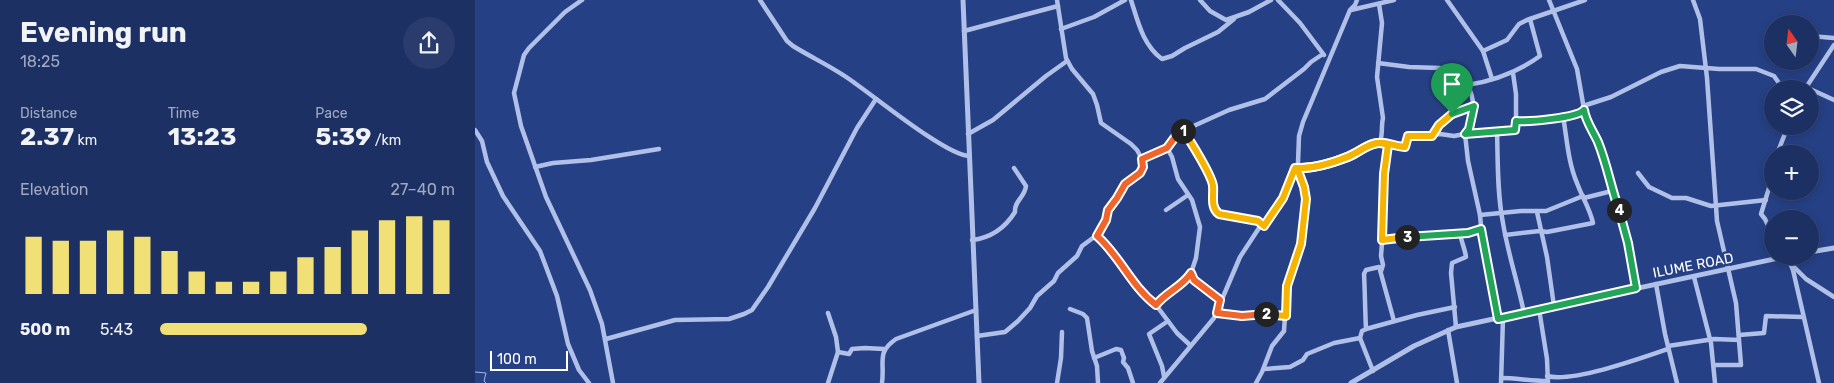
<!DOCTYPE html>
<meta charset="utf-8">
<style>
:root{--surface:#1c3064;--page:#293c6d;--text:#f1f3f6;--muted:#a0a9bf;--line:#3a4b78;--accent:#f1e075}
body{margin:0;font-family:Rubik,sans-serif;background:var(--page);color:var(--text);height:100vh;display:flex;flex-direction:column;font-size:19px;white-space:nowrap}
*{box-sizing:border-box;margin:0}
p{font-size:16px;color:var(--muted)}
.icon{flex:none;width:28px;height:28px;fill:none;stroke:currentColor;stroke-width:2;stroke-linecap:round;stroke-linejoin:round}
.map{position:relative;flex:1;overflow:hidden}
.side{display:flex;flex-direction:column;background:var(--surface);width:475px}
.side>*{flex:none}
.needle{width:32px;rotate:346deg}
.controls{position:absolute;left:1289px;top:15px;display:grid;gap:10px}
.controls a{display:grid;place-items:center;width:55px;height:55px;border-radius:50%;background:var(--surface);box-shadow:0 2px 8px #0003,0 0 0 1px var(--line);font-size:25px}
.scale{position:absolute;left:15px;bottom:12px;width:78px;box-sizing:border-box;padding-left:5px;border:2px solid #fff;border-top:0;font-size:14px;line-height:18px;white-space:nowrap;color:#fff;-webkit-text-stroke:4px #264085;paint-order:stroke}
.pin{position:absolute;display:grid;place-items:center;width:42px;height:42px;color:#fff;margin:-51px -21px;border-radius:50% 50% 50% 0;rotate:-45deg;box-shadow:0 0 5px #0007}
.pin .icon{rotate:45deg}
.km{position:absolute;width:25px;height:25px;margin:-12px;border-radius:50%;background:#222;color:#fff;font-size:14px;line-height:25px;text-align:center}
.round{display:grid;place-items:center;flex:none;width:52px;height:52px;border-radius:26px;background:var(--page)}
.overview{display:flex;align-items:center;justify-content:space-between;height:85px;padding:0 20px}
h1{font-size:28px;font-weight:700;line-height:38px}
.figures{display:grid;grid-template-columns:repeat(3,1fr);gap:8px;height:85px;padding:5px 20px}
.figures div{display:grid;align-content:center}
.figures b{font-size:25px;font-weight:700}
.figures small{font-size:14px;font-weight:400}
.figures p{font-size:14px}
.chart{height:140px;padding:10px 20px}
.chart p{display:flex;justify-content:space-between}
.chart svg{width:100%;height:90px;margin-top:5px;stroke:var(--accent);stroke-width:6}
ul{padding:0 20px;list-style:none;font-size:16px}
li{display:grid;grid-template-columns:80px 60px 1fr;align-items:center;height:38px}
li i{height:12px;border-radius:6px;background:var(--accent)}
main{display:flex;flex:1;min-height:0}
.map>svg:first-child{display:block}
</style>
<main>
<section class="side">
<div class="overview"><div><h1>Evening run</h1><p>18:25</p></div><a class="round"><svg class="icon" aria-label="share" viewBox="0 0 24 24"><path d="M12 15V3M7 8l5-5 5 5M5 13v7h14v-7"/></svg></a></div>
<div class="figures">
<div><p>Distance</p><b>2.37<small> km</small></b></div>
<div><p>Time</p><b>13:23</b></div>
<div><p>Pace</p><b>5:39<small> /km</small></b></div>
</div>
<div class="chart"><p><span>Elevation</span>27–40 m</p>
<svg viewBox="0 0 160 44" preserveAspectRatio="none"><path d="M5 44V16M15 44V18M25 44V18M35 44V13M45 44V16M55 44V23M65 44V33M75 44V38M85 44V38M95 44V33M105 44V26M115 44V21M125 44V13M135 44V8M145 44V6M155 44V8"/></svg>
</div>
<ul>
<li><b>500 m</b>5:43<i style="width:70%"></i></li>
</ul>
</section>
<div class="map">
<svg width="1359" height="383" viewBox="0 0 1359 383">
<rect width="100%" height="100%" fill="#264085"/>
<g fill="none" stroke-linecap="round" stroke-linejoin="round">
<polyline stroke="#a4b9e8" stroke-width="1" points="0,372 11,373 9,381 11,383"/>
<g stroke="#b0c0e8" stroke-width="4.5">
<polyline points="107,0 90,12 54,48 49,55 39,93 46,126 71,197 115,290 127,324 138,383"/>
<path d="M285 0 312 41 318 46C339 59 362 69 381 84 404 100 471 155 494 156"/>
<path d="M656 0C663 22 668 45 687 59L697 56 710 48 743 32 759 19"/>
<polyline points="725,0 735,11 751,20 774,12 796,0"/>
<polyline points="803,0 825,23 849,55"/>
<polyline points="972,0 1008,51 1017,79"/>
<polyline points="1074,0 1102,69 1110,115 1123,142 1134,175 1137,191 1145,212 1161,288"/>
<polyline points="1218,0 1225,19 1232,78 1242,221 1261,303 1266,365 1239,365"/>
<path d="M904 4 907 23 902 77 908 118C906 126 908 134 905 142"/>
<polyline points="876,10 919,0"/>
<polyline points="586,29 619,17 650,0"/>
<polyline points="489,31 583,6"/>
<polyline points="1335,36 1359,38"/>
<polyline points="1008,51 1032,40 1044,24 1052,20 1110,0"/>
<polyline points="903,63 934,67 965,68 968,83 972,84 988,82 992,85"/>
<polyline points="1038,73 1041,94 1041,121"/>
<polyline points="1330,89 1359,45"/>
<polyline points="1335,89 1359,100"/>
<polyline points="1108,106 1136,97 1186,72 1205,66 1244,69 1281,69 1299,76 1308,89"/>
<polyline points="0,130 7,141 12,162 28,196 65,251 82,296 93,344 104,370 114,383"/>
<path d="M709 131C716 143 722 154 728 167 731 173 736 178 737 185 739 195 735 207 744 215L783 221 789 226"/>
<path d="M1022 131C1023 161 1022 193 1028 223 1033 254 1043 283 1049 313"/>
<polyline points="493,134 518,120 571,76 592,61"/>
<polyline points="957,135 972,117 999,106"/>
<polyline points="1302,154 1313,126"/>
<polyline points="667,159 692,148 703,133 754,110 790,99 829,69 836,62 848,54"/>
<polyline points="60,167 78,163 116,160 184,149"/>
<path d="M822 168C839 168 860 163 875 156 885 151 892 144 903 142 909 142 922 147 930 147L933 136 965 134 979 136 1005 131 1040 130 1041 121 1048 122C1060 120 1101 119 1109 110"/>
<polyline points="1163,173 1174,187 1197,198 1211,198 1236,206 1291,200"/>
<polyline points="1298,175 1286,214 1290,219 1298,236"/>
<polyline points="1109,198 1137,191"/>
<polyline points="691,210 713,195"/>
<polyline points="1062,212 1072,257 1079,306"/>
<polyline points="1005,215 1046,211 1071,211 1108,196"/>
<path d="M1030 235 1065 231 1072 232 1118 223C1115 209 1107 197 1102 183 1093 162 1092 139 1088 116"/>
<polyline points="622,236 639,253 668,294 681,305 702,333 715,345"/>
<polyline points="907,239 964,234 993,233 1006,229"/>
<path d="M497 240C515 238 530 228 540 212 539 201 550 197 551 186L539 168"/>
<polyline points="1312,256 1318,270 1344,383"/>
<polyline points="1316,264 1331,279 1359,297"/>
<polyline points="905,270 919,321"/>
<polyline points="716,273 719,280 745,300"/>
<polyline points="1219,277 1236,343 1240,383"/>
<polyline points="1181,284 1190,334 1202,383"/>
<polyline points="681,305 689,296 712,279 716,273 721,258 725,227 717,200 703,179 697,157 692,148"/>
<polyline points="595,309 608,314 612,318 617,351 622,366 623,383"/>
<polyline points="1064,309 1072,359 1073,383"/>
<polyline points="741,313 767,316 777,314 811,315"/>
<path d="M1023 319 1008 247 1005 215 993 161 990 134C1000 122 1001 98 992 85 1018 81 1043 72 1065 56L1055 19"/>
<path d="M981 327 976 273 977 263 991 257C990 249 986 241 985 233"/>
<polyline points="891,329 942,315 980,307"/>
<polyline points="973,330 982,383"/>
<polyline points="1264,335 1289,333 1291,316 1328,317"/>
<polyline points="502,336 530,332 543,321 555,308 562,296 579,281 583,273 602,256 607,246 626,232 631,220 633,210 642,198 650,184 665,173 668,167 668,161 662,150 656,144 626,123 622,105 618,94 597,69 591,58 582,0"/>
<polyline points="131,339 200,320 254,319 269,314 277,310 293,287 340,208 382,128 401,99"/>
<polyline points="1193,346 1239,339 1264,340"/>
<polyline points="363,352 374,354 377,349 390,348 409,349"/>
<polyline points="619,358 641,349 646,350 649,358 648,362 653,368 658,383"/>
<polyline points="789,369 815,367 828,360 832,354 859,343 885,338"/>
<path d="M898 371 885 338 887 331 891 329C890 311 890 292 889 274L891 270 904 267 906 271 908 265 906 256 909 217V174L913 145"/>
<polyline points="689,376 687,366 674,334 693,321"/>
<path d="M1072 376C1097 383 1167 358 1193 349"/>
<path d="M1026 378C1041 378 1056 381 1072 381"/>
<polyline points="353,383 363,352 361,337 353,313"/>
<path d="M407 383C410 361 401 353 421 339L501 310"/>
<polyline points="582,383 586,358 587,332"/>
<polyline points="685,383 739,318 765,257 784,228 789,226 808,198 813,187 823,163 824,136 828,122 875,10 880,5 882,0"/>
<polyline points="781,383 787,372 797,346 809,331 812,286 828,235 831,199 829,187 821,168"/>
<polyline points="1026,383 1028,318"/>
</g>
<g stroke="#b0c0e8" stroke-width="5">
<polyline points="488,0 504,383"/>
<polyline points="1335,252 1359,248"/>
<polyline points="876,383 939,346 981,327 1313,256"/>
</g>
</g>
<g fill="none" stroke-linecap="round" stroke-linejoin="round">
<g stroke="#fff" stroke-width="10">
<path id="split-1" d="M708 131C715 140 737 176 738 186 739 196 735 207 744 214L783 221 789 226 808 198 820 168C837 169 858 163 874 156 884 152 891 145 903 143 909 141 922 147 930 147L933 136H957L964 125 977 114"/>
</g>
<g stroke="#fff" stroke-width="10">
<path id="split-2" d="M708 131 703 133 692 148 667 159 668 167 665 173 650 184 642 198 633 210 631 220 622 236C645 256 656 286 681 305 691 292 707 287 716 273L719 280 745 300 742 313 767 316 791 314"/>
</g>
<g stroke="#fff" stroke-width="10">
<path id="split-3" d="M791 314 811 316 812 286 826 244 831 199 829 187 822 168C839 169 857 163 873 157 888 151 896 138 913 145L909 174 907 240 932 237"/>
</g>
<g stroke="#fff" stroke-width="10">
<polyline id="split-4" points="932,237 993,233 1006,229 1023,319 1161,288 1153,243 1144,210"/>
</g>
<g stroke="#fff" stroke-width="10">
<path id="split-5" d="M977 114 999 106 994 129 990 134 1040 130 1041 121C1053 122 1102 118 1109 110 1111 122 1118 131 1123 142 1132 164 1136 188 1144 210"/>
</g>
<use href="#split-1" stroke="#f5b400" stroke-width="6"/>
<use href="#split-2" stroke="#f0652b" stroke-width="6"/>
<use href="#split-3" stroke="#f5b400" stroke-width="6"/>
<use href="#split-4" stroke="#22a559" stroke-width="6"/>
<use href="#split-5" stroke="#22a559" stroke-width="6"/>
</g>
<g text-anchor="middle" stroke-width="5" stroke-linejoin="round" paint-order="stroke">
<g font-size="14" fill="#fff" stroke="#264085">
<text transform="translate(1218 265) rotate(-11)" y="5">ILUME ROAD</text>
</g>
</g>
</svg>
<div class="controls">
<a><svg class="needle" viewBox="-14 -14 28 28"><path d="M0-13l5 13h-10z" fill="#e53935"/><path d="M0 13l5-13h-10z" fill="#a0a9bf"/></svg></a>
<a><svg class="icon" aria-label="layers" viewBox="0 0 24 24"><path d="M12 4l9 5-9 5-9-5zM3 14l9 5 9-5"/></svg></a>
<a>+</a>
<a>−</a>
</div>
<div class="scale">100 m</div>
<div class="pin" style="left:977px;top:114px;background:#1e9e55"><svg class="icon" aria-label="arrive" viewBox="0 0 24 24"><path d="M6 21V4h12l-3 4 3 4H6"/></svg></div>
<b class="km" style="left:708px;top:131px">1</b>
<b class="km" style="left:791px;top:314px">2</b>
<b class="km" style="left:932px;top:237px">3</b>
<b class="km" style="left:1144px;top:210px">4</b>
</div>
</main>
